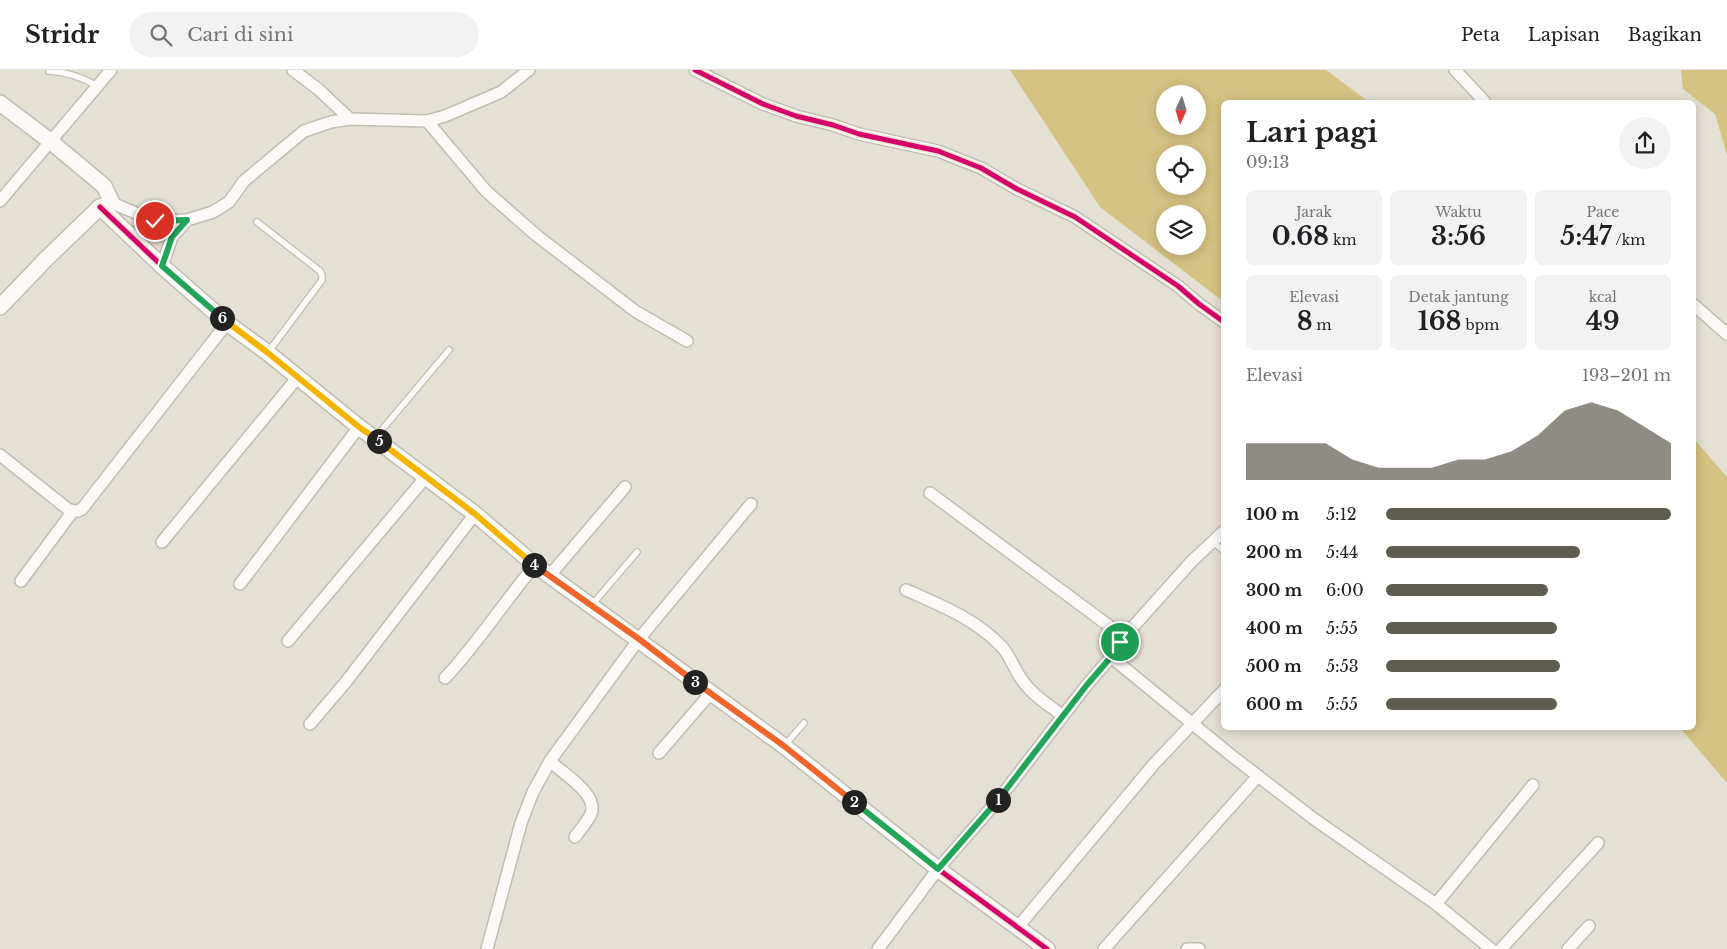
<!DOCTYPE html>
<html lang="id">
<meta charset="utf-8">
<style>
:root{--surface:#fff;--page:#f2f2f2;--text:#202124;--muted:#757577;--line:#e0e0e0;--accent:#5f5c52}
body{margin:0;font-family:"Libre Baskerville",serif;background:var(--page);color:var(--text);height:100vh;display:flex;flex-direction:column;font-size:19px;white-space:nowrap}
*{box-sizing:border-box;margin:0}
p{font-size:16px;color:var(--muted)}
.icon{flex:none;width:28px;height:28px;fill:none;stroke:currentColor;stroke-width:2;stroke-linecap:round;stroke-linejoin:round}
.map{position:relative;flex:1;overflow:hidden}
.panel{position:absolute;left:1221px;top:30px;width:475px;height:630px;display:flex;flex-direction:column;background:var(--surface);border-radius:8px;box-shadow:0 2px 12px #0003}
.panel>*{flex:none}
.needle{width:32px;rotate:184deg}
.controls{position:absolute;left:1156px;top:15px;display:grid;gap:10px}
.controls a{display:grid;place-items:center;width:50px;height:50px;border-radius:50%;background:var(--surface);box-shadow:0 2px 12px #0003;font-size:25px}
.pin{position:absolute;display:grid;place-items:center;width:42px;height:42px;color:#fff;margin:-21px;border:2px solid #fff;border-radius:50%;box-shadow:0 1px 5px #0007}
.km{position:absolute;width:25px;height:25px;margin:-12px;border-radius:50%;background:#222;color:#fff;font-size:14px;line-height:25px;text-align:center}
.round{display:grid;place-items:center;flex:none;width:52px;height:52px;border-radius:26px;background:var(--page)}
.headline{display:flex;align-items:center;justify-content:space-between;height:85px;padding:0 25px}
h1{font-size:28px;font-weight:800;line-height:38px}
.metrics{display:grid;grid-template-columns:repeat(3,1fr);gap:8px;height:85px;padding:5px 25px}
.metrics div{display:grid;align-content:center;border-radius:8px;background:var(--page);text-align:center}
.metrics b{font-size:25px;font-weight:800}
.metrics small{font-size:14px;font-weight:400}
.metrics p{font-size:14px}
.chart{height:140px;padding:10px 25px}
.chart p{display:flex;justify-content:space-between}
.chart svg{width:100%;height:90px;margin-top:5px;fill:var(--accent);opacity:.7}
ul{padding:0 25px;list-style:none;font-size:16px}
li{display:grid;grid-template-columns:80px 60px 1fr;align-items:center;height:38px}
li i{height:12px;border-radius:6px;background:var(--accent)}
header{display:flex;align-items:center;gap:30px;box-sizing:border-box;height:70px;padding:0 25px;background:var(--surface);border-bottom:1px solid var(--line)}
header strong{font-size:24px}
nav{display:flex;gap:28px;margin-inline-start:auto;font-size:18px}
.search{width:350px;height:45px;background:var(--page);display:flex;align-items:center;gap:12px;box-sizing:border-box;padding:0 18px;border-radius:28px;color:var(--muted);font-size:19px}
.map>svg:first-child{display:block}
</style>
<header>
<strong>Stridr</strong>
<div class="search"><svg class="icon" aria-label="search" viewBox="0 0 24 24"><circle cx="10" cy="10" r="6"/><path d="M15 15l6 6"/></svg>Cari di sini</div>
<nav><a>Peta</a><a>Lapisan</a><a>Bagikan</a></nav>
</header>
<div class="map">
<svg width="1727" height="879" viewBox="0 0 1727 879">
<rect width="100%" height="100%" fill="#e4e0d3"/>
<g fill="#d5c383" fill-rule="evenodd">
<path d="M1010 0H1326L1369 32H1224V232L1100 137ZM1165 24H1198V56H1165ZM1165 84H1198V116H1165ZM1165 144H1198V176H1165Z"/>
<polygon points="1681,0 1727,0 1727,85 1715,44 1683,19"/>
<polygon points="1694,369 1727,407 1727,713 1680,658 1694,658"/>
</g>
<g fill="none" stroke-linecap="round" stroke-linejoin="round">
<g stroke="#c0bdb3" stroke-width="8">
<g id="service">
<path d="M49 1C67 2 82 7 97 16"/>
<polyline points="257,152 320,201 322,205 322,210 269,281"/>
<polyline points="375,368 449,280"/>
<polyline points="1212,471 1224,481"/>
<polyline points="591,536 637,482"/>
<polyline points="784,676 804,653"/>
</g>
</g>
<g stroke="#c0bdb3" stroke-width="14">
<g id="minor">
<polyline points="293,0 318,19 350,49"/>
<polyline points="695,0 763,34 796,46 833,55 859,64 938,81 981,98 1017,119 1075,147 1178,216 1199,234 1224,252"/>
<polyline points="1455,0 1485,32"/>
<polyline points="427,51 486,121 536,165 635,241 687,271"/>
<polyline points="0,131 111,0"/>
<polyline points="112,133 155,151 187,150"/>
<polyline points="162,196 172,167 187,150 213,142 229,132 244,111 304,61 331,52 350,49 427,51 445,46 501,22 529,0"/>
<polyline points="1694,235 1727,264"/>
<polyline points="0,385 69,440 78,441 82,439 227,253"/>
<polyline points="930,423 1124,567"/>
<polyline points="162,472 298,307"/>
<polyline points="550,505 625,417"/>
<polyline points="21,511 73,441"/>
<polyline points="240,514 359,357"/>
<path d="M906 520C940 535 976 549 1002 577 1011 587 1014 599 1022 610 1032 625 1049 635 1063 646"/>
<polyline points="288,571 425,408"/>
<polyline points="1111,587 1232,686 1314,749 1436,834 1491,879"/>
<path d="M445 608C478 573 504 532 535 495"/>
<polyline points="310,654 345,613 475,444"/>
<polyline points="659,683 710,624"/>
<path d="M550 691C562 703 599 724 591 744 587 752 580 760 575 767"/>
<polyline points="1436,834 1533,715"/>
<polyline points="1018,857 1154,694 1224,620"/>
<polyline points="487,879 521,753 533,722 550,691 639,569 751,434"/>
<polyline points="878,879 938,799 999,729 1086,616 1111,587 1124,567 1192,491 1224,461"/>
<polyline points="1104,879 1258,706"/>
<polyline points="1187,879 1199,879"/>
<polyline points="1501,879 1598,773"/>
<polyline points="1568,879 1589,856"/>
</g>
</g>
<g stroke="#c0bdb3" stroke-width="18">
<g id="tertiary">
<polyline points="0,33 50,71 104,116 112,133 100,137 45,190 0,237"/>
<polyline points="100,137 162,196 227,253 268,283 359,357 475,444 535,495 784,676 938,799 1047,879"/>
</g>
</g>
<use href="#service" stroke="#fbfaf8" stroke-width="5.5"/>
<use href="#minor" stroke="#fbfaf8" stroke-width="11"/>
<use href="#tertiary" stroke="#fbfaf8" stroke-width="15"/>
<g stroke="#ebe4cc" stroke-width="8">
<g id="cycleway">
<polyline points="695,0 763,34 796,46 833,55 859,64 938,81 981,98 1017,119 1075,147 1178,216 1199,234 1224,252"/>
<polyline points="100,137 162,196 227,253 268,283 359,357 475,444 535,495 784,676 938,799 1047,879"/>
</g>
</g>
<use href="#cycleway" stroke="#d6006c" stroke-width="5"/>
</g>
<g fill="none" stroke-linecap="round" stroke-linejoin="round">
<g stroke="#fff" stroke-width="10">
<polyline id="split-1" points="998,730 1086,616 1111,587 1120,572"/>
</g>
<g stroke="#fff" stroke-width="10">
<polyline id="split-2" points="854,732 938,799 998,730"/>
</g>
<g stroke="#fff" stroke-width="10">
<polyline id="split-3" points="695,612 784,676 854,732"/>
</g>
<g stroke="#fff" stroke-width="10">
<polyline id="split-4" points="534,495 639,569 695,612"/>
</g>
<g stroke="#fff" stroke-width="10">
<polyline id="split-5" points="379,371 475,444 534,495"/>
</g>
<g stroke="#fff" stroke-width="10">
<polyline id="split-6" points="222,248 268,283 359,357 379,371"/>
</g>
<g stroke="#fff" stroke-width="10">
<polyline id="split-7" points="155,151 187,150 172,167 162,196 222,248"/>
</g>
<use href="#split-1" stroke="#22a559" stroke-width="6"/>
<use href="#split-2" stroke="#22a559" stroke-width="6"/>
<use href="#split-3" stroke="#f0652b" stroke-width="6"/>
<use href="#split-4" stroke="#f0652b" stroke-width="6"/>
<use href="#split-5" stroke="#f5b400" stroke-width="6"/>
<use href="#split-6" stroke="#f5b400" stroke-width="6"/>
<use href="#split-7" stroke="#22a559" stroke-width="6"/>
</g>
</svg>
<div class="controls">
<a><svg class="needle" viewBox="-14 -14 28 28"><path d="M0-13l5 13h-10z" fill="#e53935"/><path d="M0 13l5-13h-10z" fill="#757577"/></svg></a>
<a><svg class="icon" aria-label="locate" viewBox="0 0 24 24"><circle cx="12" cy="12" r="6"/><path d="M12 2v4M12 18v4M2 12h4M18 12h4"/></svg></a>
<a><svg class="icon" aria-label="layers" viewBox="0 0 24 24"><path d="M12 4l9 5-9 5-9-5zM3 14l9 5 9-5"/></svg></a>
</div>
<div class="pin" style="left:1120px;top:572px;background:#1e9e55"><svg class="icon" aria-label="arrive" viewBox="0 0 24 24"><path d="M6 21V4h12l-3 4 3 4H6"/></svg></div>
<div class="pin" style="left:155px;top:151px;background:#d93025"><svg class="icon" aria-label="check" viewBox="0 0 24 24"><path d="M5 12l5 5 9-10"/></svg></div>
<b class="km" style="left:998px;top:730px">1</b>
<b class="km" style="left:854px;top:732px">2</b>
<b class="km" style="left:695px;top:612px">3</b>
<b class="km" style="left:534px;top:495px">4</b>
<b class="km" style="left:379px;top:371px">5</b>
<b class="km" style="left:222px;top:248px">6</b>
<section class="panel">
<div class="headline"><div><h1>Lari pagi</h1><p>09:13</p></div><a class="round"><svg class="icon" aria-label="share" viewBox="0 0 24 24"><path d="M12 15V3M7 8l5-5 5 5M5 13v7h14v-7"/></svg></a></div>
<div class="metrics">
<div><p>Jarak</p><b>0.68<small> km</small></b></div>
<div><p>Waktu</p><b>3:56</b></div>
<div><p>Pace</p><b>5:47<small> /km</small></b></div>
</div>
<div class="metrics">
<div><p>Elevasi</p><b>8<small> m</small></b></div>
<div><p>Detak jantung</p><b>168<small> bpm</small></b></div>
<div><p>kcal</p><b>49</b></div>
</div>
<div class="chart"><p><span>Elevasi</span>193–201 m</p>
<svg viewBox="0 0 160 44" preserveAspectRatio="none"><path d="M0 44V26L10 26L20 26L30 26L40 34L50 38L60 38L70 38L80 34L90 34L100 30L110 22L120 10L130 6L140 10L150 18L160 26V44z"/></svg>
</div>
<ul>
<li><b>100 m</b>5:12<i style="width:100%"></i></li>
<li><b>200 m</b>5:44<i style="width:68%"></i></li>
<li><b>300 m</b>6:00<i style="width:57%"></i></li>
<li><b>400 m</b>5:55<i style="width:60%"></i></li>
<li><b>500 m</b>5:53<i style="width:61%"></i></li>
<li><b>600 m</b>5:55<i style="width:60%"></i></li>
</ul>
</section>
</div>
